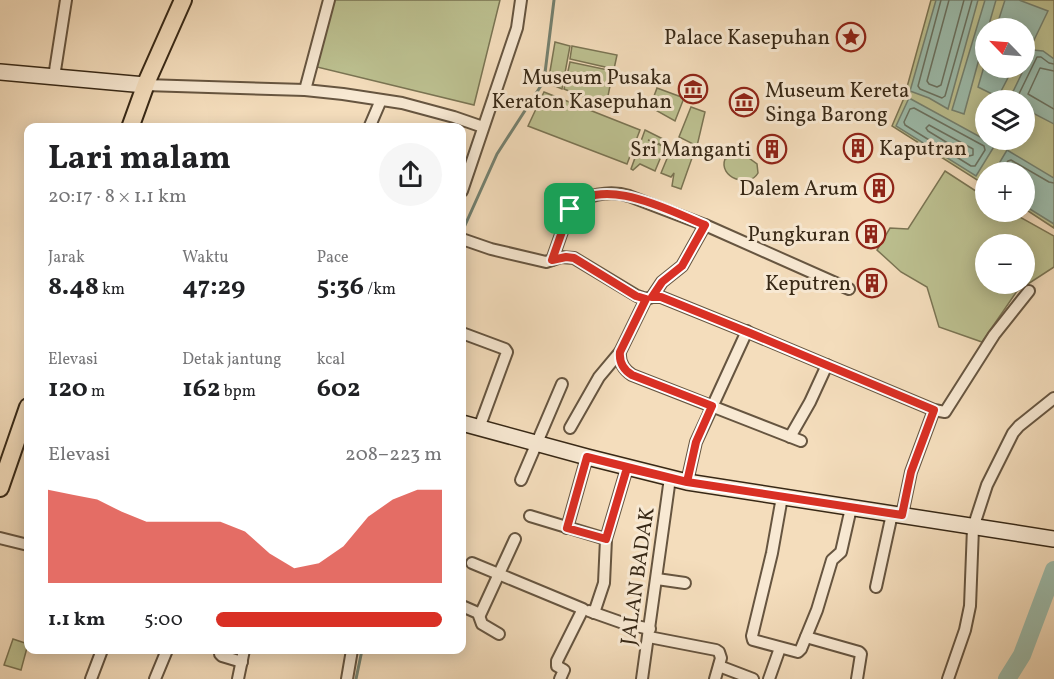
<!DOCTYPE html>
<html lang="id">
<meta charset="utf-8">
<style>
:root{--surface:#fff;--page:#f6f6f6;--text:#202124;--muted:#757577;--accent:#d93025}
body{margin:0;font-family:Vollkorn,serif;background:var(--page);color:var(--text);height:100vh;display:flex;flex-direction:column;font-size:22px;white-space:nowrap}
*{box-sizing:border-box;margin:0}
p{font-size:20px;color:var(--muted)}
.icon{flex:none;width:33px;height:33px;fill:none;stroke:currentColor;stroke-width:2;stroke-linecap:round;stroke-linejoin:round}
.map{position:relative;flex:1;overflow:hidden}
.side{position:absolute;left:24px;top:123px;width:442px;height:531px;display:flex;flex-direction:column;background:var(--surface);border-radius:12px;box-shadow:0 3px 15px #0003}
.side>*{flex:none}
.needle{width:39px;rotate:295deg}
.fabs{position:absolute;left:975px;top:18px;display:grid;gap:12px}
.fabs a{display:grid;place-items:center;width:60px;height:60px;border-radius:50%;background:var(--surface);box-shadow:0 3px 15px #0003;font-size:30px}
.pin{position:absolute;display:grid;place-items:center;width:51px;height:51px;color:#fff;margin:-26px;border-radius:12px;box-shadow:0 3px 9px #0006}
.round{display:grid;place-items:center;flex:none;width:63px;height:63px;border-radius:32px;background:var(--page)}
.head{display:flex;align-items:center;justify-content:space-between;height:102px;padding:0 24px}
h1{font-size:33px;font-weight:700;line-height:45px}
.stats{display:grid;grid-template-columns:repeat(3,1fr);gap:9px;height:102px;padding:6px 24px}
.stats div{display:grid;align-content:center}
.stats b{font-size:26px;font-weight:700}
.stats small{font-size:16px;font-weight:400}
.stats p{font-size:16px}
.chart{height:168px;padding:12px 24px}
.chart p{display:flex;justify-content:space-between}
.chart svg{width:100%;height:108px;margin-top:6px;fill:var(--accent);opacity:.7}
ul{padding:0 24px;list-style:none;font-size:20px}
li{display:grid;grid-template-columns:96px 72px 1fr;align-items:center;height:45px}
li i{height:15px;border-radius:8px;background:var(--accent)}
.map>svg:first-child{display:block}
</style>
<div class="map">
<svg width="1054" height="679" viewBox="0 0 1054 679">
<rect width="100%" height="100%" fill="#f4ddbc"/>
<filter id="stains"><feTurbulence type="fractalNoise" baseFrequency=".00333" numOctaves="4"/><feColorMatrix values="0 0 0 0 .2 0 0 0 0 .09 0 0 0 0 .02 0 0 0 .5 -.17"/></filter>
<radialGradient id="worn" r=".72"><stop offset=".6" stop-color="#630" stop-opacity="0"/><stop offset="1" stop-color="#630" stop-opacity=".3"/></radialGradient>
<g fill="#bcc090" stroke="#7a7453" stroke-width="1.5" fill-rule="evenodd">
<polygon points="333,0 500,0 474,105 317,67"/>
<path d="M931 0H1054V228L1025 209 1024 172H986L985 185 892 126 904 98ZM986 28H1024V68H986ZM986 100H1024V140H986Z"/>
<polygon points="555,42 570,46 562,89 548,83"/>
<polygon points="572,46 617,55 614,69 570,59"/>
<polygon points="570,62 613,71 606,106 564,89"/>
<polygon points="657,88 684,98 675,121 650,107"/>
<polygon points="544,92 640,130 627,164 528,126"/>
<polygon points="691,107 705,112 697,146 679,137"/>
<polygon points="645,130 665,140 665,146 648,140 665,147 655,171 640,164 633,170 631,169"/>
<polygon points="671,149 692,158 681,189 672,186 674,173 671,177 661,173"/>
<path d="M737 155 746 156 757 164 758 173C749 189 718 177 725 159Z"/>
<path d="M945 171 985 197 986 212H1011L1054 236V267L1017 291 982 342 939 327 927 287 901 272 877 250 890 228 908 229ZM986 244H1024V284H986Z"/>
<polygon points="13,639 28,644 21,670 4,665"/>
</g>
<g fill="#9cbcac" stroke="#748170" stroke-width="1.5">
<polygon points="936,0 978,0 948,109 929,98 910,91"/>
<polygon points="985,0 996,0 988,28 986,28 985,37 964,114 952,110"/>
<polygon points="1005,0 1019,0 1048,11 1034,40 1025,47 1024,28 996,28"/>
<polygon points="1033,50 1043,51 1054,59 1054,124 1025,109 1024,100 1009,100"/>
<polygon points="985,63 986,68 1013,68 998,97 978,87"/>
<polygon points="909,98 995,145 976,176 896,126"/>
<polygon points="1007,150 1054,178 1054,224 1025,206 1024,172 994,172"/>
</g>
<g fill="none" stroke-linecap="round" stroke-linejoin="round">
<g stroke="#6a7261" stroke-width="1.5">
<polyline points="941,0 918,86 920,89 942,98 945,96 972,0"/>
<polyline points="949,0 927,81 929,84 937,87 941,85 964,0"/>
<polyline points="1054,71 1040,68 1028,94 1054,109"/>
<polyline points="1016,100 1037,57 1041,57 1049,63 1054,64"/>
<polygon points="914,108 984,146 985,150 975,166 971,166 905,125 904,122 910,109"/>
<polygon points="929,125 973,149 973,155 969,156 928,131 926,128"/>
<polyline points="1001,172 1008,161 1011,160 1049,182 1054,183"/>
</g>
<g stroke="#748170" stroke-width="3">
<polyline points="462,232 497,154 544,81 554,0"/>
<polyline points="356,679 362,650"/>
</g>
<polyline stroke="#9cbcac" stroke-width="18" points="1007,679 1022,655 1054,570"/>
<g stroke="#665540" stroke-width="14">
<g id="street">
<polyline points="54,77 66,0"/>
<polyline points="145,85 305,90 343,94 402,103 454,117 483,127"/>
<polyline points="305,90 329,0"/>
<polyline points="369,128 381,100"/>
<polyline points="462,191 517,28 521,0"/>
<polyline points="462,239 491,249 546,262 561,257 574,258 637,296 646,299 652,297 661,297 750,333 934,410 945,412 994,335 1029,291"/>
<path d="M552 260 570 209C583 194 611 190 629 196L705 225 849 289"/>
<polyline points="652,297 662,282 682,266 705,225"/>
<path d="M646 299 620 352C619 362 624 370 632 375L801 441"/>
<polyline points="462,333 505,349 507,352 479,428"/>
<polyline points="570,428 599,377 620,352"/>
<polyline points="790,437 810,402 827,365"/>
<polyline points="521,480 562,384"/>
<polyline points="687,482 696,442 747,331"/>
<polyline points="782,497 772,553 752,636 753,640 798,652 801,649 817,610 832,560 841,552 851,508"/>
<polyline points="902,515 911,472 934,410"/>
<polyline points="530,516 606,539"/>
<polyline points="567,528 587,457"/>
<polyline points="0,538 28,545"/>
<polyline points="472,563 583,609 557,661 557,666 564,670 560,679"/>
<polyline points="657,579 685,583"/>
<polyline points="876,587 892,514"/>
<polyline points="462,606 478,613 482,624 499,634"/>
<polyline points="589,611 623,623 650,629"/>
<polyline points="594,613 604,583 606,539 627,468"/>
<polyline points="480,615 515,539"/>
<polyline points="649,637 716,650 719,652 721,658 715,679"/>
<polyline points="806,637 859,652 861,654 857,679"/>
<polyline points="220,650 220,654 222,656 242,662"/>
<polyline points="719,666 753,679"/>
<polyline points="91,679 102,650"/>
<polyline points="155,679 167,650"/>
<polyline points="238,679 244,650"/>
<polyline points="347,679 352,650"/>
<polyline points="642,679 670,478"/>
<polyline points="769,679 780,648"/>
<polyline points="948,679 965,630 970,606 973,528 987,485 1013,433 1019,426 1054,398"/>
</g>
</g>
<g stroke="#372816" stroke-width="18">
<g id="secondary">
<polyline points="0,72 145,85"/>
<polyline points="462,423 587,457 687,482 1054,539"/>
</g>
</g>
<g stroke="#372816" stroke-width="20">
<g id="primary">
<polyline points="130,128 147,81 183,0"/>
<polyline points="0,488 28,407"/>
</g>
</g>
<use href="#street" stroke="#f8e9d3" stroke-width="10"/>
<use href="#secondary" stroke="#f8e9d3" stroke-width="15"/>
<use href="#primary" stroke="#f4ddbc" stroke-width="16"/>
</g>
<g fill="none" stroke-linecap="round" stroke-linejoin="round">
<g stroke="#fff" stroke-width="12">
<path id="route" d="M570 209 552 260 566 257 574 258 636 296 646 299 620 352C619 362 624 370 632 375L712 406 696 442 687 482 627 468 606 539 567 528 587 457 687 482 902 515 911 472 934 410 750 333 661 297H652L662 282 682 266 705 225C670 211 601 173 570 209"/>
</g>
<use href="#route" stroke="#d93025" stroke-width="8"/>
</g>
<defs>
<g id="sight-ring" transform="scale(1.5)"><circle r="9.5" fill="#f8e9d3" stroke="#8f2418" stroke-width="1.5"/><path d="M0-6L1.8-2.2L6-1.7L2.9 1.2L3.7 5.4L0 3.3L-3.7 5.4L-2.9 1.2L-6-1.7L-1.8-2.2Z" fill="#8f2418"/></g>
<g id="museum-ring" transform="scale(1.5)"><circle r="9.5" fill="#f8e9d3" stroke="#8f2418" stroke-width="1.5"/><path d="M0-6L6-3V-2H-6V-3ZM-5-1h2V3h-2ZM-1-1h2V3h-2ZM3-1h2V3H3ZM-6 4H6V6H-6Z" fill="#8f2418"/></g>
<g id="building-ring" transform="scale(1.5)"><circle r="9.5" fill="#f8e9d3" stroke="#8f2418" stroke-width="1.5"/><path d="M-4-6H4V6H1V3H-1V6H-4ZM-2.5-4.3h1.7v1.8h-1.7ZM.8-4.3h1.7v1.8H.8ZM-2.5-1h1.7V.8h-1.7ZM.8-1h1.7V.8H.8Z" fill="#8f2418"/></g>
</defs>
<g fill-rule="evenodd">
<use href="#sight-ring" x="851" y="37"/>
<use href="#museum-ring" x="693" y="89"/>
<use href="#museum-ring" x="744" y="102"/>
<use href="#building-ring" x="858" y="148"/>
<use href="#building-ring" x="772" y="149"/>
<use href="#building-ring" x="879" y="188"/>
<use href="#building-ring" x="871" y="234"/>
<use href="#building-ring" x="872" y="283"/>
</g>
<g text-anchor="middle" stroke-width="6" stroke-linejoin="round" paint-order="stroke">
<g font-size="21" fill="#372816" stroke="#f8e9d3" text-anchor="end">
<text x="830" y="44">Palace Kasepuhan</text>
<text x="672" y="84">Museum Pusaka<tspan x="672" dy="24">Keraton Kasepuhan</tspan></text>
<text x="765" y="97" text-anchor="start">Museum Kereta<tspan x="765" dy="24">Singa Barong</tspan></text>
<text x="879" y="155" text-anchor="start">Kaputran</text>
<text x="751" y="156">Sri Manganti</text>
<text x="858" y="195">Dalem Arum</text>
<text x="850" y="241">Pungkuran</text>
<text x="851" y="290">Keputren</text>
</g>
<g font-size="21" fill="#372816" stroke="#f8e9d3">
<text transform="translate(637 576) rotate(-82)" y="7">JALAN BADAK</text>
</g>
</g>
<rect width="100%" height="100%" filter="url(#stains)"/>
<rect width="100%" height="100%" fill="url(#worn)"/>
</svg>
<div class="fabs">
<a><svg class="needle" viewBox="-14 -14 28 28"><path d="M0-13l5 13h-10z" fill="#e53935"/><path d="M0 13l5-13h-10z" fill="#757577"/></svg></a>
<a><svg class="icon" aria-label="layers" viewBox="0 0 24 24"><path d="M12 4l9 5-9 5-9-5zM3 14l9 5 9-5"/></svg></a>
<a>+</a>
<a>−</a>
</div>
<div class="pin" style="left:570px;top:209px;background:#1e9e55"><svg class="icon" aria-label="arrive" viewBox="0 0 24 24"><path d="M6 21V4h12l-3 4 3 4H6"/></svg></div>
<section class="side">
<div class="head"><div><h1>Lari malam</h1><p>20:17 · 8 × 1.1 km</p></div><a class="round"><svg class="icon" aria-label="share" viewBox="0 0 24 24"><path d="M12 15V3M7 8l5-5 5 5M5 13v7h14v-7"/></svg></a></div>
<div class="stats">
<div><p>Jarak</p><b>8.48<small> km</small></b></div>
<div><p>Waktu</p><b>47:29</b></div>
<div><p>Pace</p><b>5:36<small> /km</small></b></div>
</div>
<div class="stats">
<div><p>Elevasi</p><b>120<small> m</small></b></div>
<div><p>Detak jantung</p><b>162<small> bpm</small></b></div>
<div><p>kcal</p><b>602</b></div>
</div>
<div class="chart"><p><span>Elevasi</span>208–223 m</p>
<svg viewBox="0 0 160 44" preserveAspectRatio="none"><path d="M0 44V6L10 8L20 10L30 15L40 19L50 19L60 19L70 19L80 23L90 32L100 38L110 36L120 29L130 17L140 10L150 6L160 6V44z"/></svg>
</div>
<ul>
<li><b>1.1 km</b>5:00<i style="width:100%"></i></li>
</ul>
</section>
</div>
